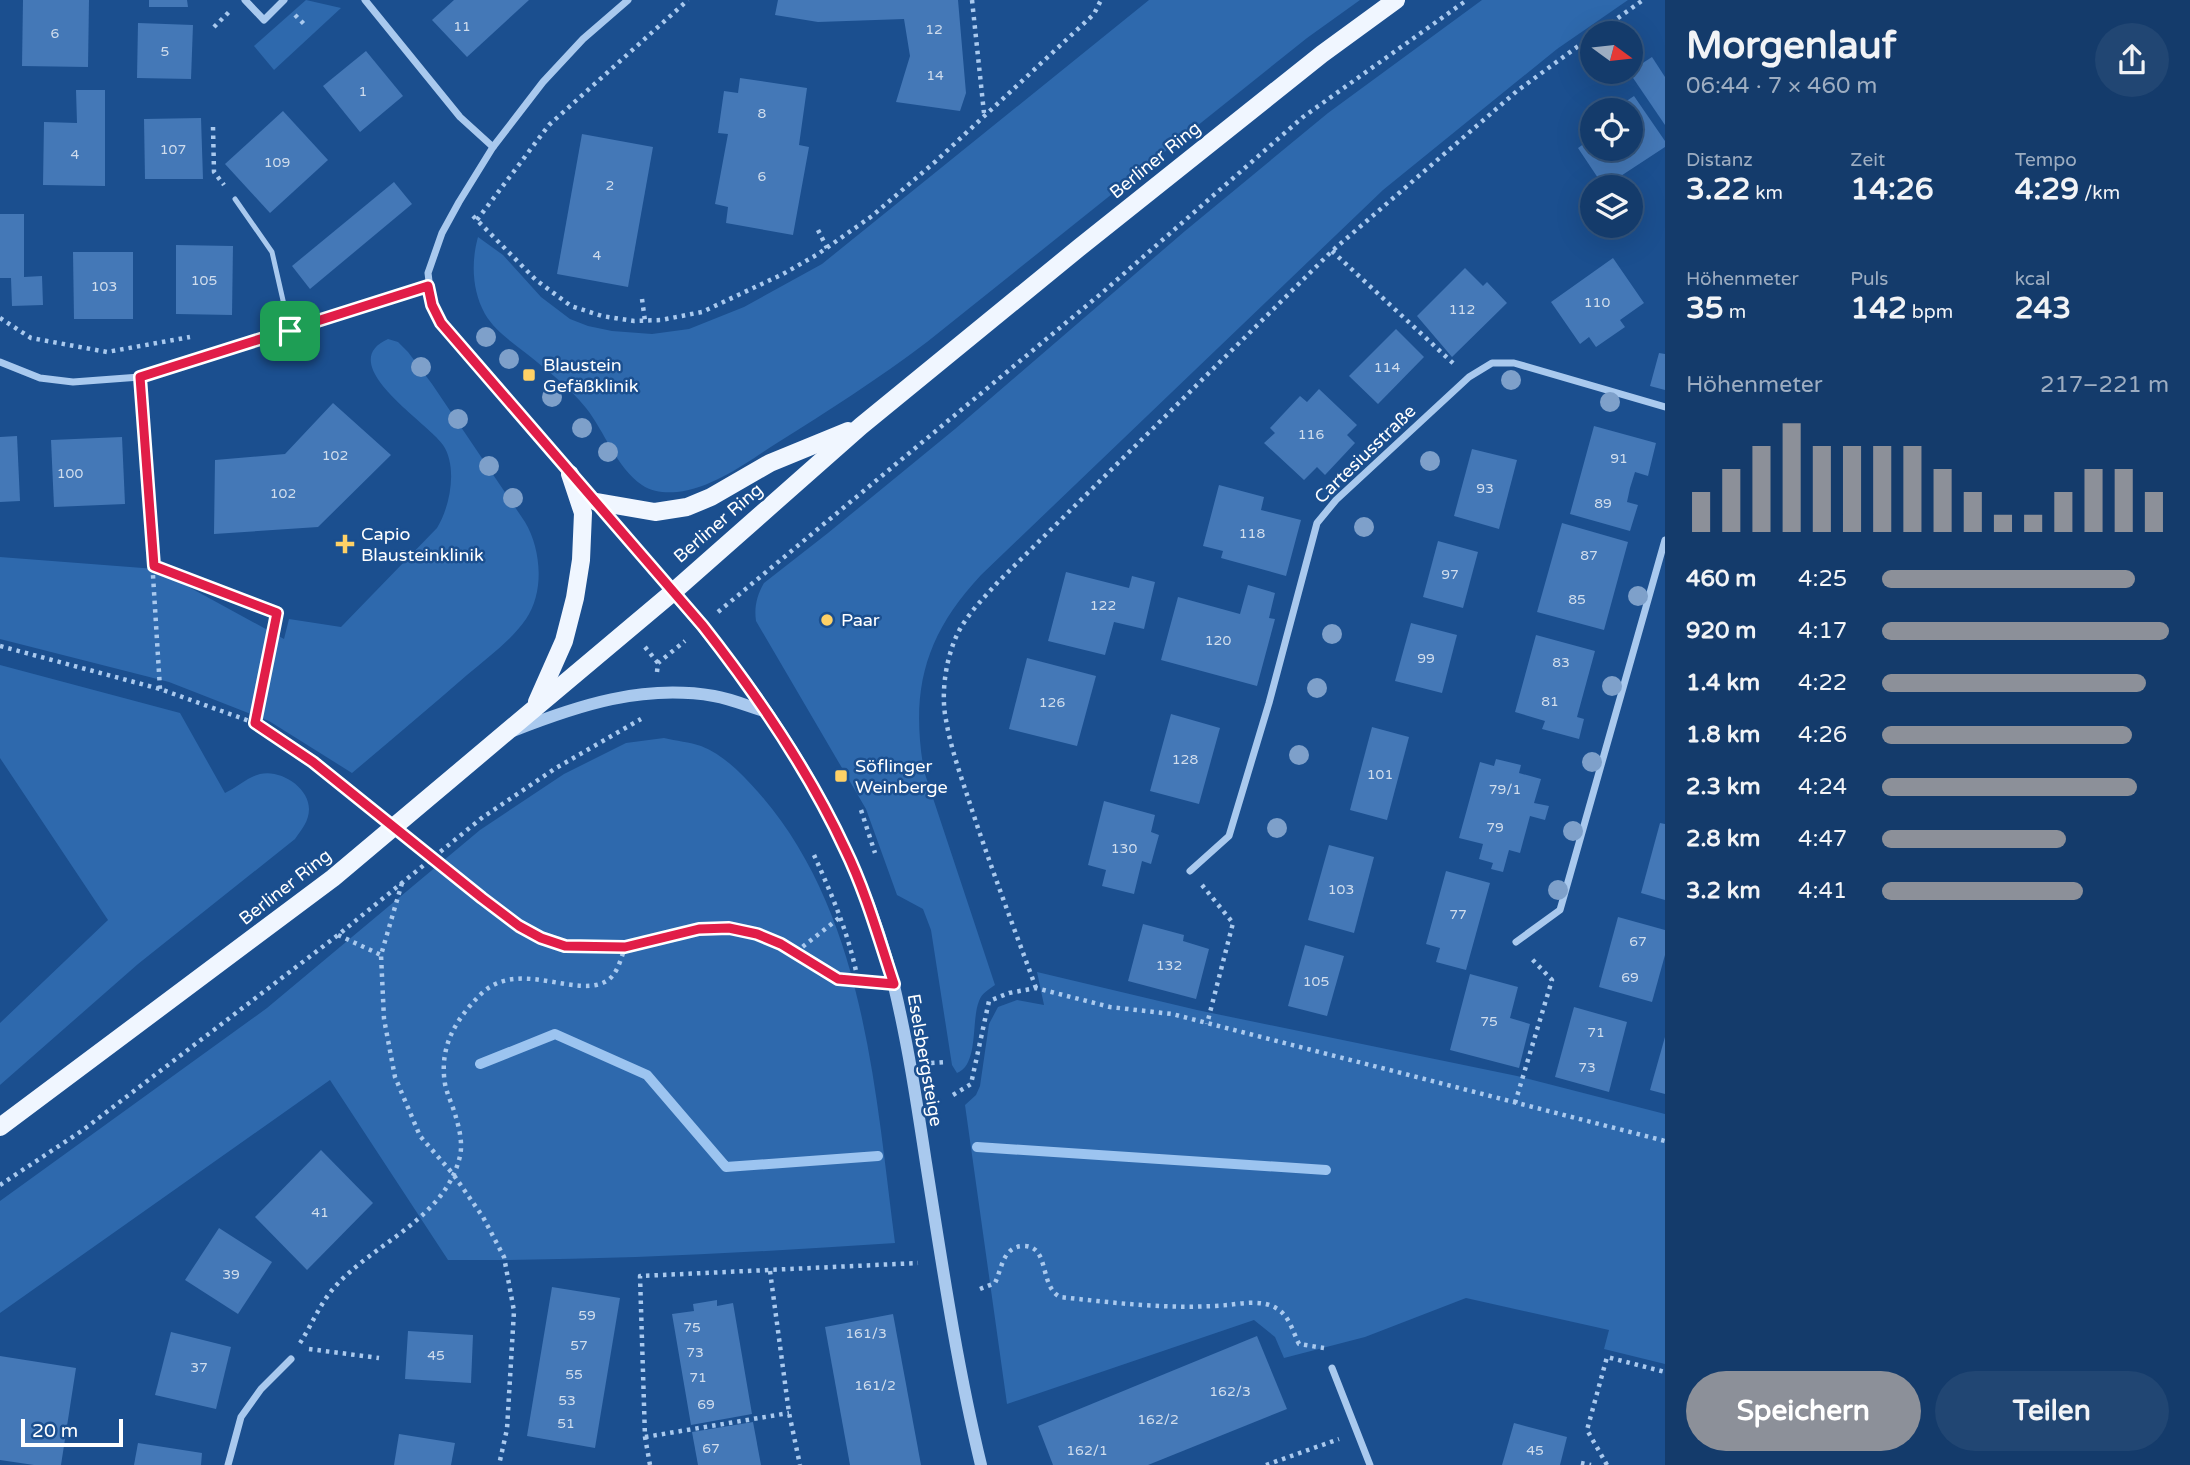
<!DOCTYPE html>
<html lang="de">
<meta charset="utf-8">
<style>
:root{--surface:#143b6b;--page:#214673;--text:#f1f3f6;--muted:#9dadc1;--line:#33557e;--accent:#8c9099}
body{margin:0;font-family:"Varela Round",sans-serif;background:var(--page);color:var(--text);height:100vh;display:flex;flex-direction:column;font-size:26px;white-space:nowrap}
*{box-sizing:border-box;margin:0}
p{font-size:23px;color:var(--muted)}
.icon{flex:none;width:38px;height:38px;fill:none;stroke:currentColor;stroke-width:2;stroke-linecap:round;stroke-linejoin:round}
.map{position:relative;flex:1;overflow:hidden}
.side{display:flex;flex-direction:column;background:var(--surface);width:525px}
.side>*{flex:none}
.needle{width:46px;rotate:105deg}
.tools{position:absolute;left:1580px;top:21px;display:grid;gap:14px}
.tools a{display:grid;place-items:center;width:63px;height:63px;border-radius:50%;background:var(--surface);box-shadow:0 7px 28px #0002,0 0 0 2px var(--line);font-size:35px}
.scale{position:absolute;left:21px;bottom:18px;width:102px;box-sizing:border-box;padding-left:7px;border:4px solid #fff;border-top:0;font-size:19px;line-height:24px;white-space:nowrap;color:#fff;-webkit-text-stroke:5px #1b4f8f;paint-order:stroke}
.pin{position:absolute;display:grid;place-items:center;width:60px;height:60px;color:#fff;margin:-30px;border-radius:14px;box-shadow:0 4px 10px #0006}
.round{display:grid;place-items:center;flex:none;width:74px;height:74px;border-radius:37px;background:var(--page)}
.head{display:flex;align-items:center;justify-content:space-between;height:119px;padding:0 21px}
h1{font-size:38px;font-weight:800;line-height:52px}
.metrics{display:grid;grid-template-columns:repeat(3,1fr);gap:10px;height:119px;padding:7px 21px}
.metrics div{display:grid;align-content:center}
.metrics b{font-size:30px;font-weight:800}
.metrics small{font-size:19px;font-weight:400}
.metrics p{font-size:19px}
.chart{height:196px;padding:14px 21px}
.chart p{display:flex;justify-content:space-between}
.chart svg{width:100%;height:126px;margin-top:7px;stroke:var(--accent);stroke-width:6}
.button{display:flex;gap:14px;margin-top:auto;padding:14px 21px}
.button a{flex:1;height:80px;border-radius:42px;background:var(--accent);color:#fff;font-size:28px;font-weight:800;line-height:80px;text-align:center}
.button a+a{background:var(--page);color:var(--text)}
ul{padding:0 21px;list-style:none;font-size:23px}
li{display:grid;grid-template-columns:112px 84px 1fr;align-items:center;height:52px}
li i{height:18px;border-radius:9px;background:var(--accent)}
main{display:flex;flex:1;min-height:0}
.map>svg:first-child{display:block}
</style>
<main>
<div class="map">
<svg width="1665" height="1465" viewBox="0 0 1665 1465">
<rect width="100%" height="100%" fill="#1b4f8f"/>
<g fill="#2e69ad">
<polygon points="306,0 341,8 274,70 254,46"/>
<path d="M1149 0H1360L1307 38 927 342C878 379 828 411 777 443 747 462 713 488 677 492 665 493 652 492 642 485 616 467 605 432 586 408 569 387 548 371 527 354 512 342 495 331 485 314 472 291 471 262 478 237L503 255 541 297 570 319 588 326 612 331 652 334 689 329 744 307 822 264Z"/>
<path d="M1482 0H1628L1557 49 1383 190 981 575C925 635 910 690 924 771L995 985C988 990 982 993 979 1001 971 1020 979 1065 957 1073L952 1065 931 930 923 909 897 895 866 809 756 621C754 607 757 595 764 583L828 533 955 429 1185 231 1328 113Z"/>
<path d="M388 339 398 342 408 352 432 384 525 522C541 549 545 591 526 619 511 641 487 658 467 675 429 708 390 741 352 773L269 721 169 682 0 639V557L156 569 284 639 289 619 341 627 437 528C450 507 458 467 443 445 429 423 332 364 388 339Z"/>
<path d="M0 665 180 713 225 793C236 788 248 777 260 774 280 769 309 787 309 809 309 821 302 829 295 839L138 964 0 1085V1023L108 920 0 758Z"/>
<path d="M664 738C676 741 690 742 701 746 724 755 742 774 758 792 865 913 875 1090 895 1243 746 1253 597 1261 448 1260L330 1080 0 1313V1201L267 1008 480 830 564 774 626 743Z"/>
<polygon points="1037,972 1197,1010 1517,1076 1665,1114 1665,1364 1604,1349 1609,1330 1466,1298 1365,1337 1284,1358 1275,1337 1254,1320 1007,1404 965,1105 976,1095 980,1086 989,1024 998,1007 1017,1000 1044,1005"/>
</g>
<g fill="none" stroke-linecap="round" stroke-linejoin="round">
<g stroke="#9cc4f0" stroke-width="10">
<polyline points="480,1064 555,1034 647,1075 726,1167 878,1156"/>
<polyline points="977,1147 1326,1170"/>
</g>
</g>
<g fill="#4478b7">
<polygon points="23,0 89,0 88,67 22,66"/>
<polygon points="149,0 187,0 188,7 149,7"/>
<polygon points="454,0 529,0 467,57 432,20"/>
<polygon points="778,0 958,0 966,93 960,111 896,102 910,56 904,19 818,22 775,15"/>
<polygon points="138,23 193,25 191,79 137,78"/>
<polygon points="366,51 403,96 360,132 323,86"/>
<polygon points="1652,57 1665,77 1665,125 1629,72"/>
<polygon points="740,78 807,88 799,145 809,147 793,235 726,223 728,207 715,204 728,134 718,133 724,91 738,93"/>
<polygon points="76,90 105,90 105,186 43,185 44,122 77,123"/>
<polygon points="1634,96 1665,141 1665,147 1604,187 1578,148 1592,138 1592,149 1631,149 1631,110 1613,110"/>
<polygon points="283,111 328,160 270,213 225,164"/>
<polygon points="201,118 203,179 145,179 144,119"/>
<polygon points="582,134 653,147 628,287 557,274"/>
<polygon points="394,182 412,204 310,289 292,266"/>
<polygon points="0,214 24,214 24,277 42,276 43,305 12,306 11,278 0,278"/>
<polygon points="176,245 233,246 232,315 176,314"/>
<polygon points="73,252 133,252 133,319 74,319"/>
<polygon points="1613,258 1644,303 1620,320 1625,327 1596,347 1589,337 1580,344 1551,302"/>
<polygon points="1465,268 1483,286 1487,282 1507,303 1452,357 1417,316"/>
<polygon points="1396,329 1424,357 1378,404 1349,376"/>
<polygon points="1659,353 1665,354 1665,390 1650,386"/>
<polygon points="1319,389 1357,425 1347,435 1355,443 1325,475 1317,467 1304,480 1264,443 1275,433 1270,428 1300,396 1307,402"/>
<polygon points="333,403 391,455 318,527 214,534 215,460 285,454"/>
<polygon points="1594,426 1656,443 1648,476 1635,472 1630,488 1627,502 1638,505 1630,531 1570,514"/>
<polygon points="17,436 20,501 0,502 0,437"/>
<polygon points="122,437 125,504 54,507 51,440"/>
<polygon points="1472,449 1517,460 1499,529 1454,516"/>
<polygon points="1219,485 1264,497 1261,510 1301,520 1286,576 1221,558 1223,551 1203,546"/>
<polygon points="1562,523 1628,542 1604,630 1537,612"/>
<polygon points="1438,541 1478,552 1463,608 1423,597"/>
<polygon points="1066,572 1129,588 1132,576 1155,582 1144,629 1114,622 1105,655 1048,641"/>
<polygon points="1248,585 1275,593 1269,618 1275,619 1257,686 1161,660 1178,597 1240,614"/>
<polygon points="1411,623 1457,635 1442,693 1395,681"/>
<polygon points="1536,635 1595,651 1577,717 1584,719 1579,739 1542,729 1545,721 1515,712"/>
<polygon points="1027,658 1096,676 1077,746 1009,729"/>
<polygon points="1171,714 1220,728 1199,804 1150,791"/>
<polygon points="1372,727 1409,737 1387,820 1350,810"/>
<polygon points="1496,759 1521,765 1519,773 1541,779 1534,803 1549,806 1545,820 1530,816 1520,853 1509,850 1503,872 1491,869 1493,863 1479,859 1483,844 1459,838 1480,762 1494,766"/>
<polygon points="1104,801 1155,815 1151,832 1159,835 1151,864 1142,861 1134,894 1102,886 1106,870 1088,865"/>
<polygon points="1660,823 1665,824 1665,900 1641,893"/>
<polygon points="1329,845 1374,857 1354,933 1308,920"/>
<polygon points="1446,871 1490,883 1466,970 1436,962 1440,948 1426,944"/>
<polygon points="1618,917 1665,930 1665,955 1652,1002 1599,987"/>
<polygon points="1143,924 1184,935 1183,941 1209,949 1196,999 1128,981"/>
<polygon points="1305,945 1344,956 1327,1016 1288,1006"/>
<polygon points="1470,974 1518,987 1510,1018 1530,1024 1519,1068 1450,1050"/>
<polygon points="1574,1007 1627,1022 1609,1092 1555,1077"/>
<polygon points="1665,1037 1665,1094 1650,1090"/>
<polygon points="321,1150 373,1203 307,1270 255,1217"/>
<polygon points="219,1228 272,1262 238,1314 185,1280"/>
<polygon points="552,1287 620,1298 595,1448 527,1436"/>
<polygon points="717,1300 717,1306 733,1303 752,1414 691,1425 672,1314 694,1311 693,1304"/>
<polygon points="893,1314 921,1465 850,1465 825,1327"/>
<polygon points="408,1331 473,1335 471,1383 405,1379"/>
<polygon points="171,1332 231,1347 216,1409 155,1395"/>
<polygon points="1257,1336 1287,1409 1148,1465 1053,1465 1038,1426"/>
<polygon points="0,1356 76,1368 61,1465 34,1465 0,1460"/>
<polygon points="753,1422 761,1465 698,1465 692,1432"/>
<polygon points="1514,1423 1567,1437 1560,1465 1502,1465"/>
<polygon points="399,1434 455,1443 451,1465 394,1465"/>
<polygon points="138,1443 202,1453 201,1465 134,1465"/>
</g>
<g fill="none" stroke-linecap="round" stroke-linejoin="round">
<g stroke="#a9c9ee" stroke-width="4.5" stroke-dasharray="3.5 5" stroke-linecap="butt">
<polyline points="972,0 984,113"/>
<polyline points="295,15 305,25"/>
<polyline points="214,27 230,11"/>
<polyline points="1597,33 1643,0"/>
<polyline points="213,127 214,172 224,185"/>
<polyline points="473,216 536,280 571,306 602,316 634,321 661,320 702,312 783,274 818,254 872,216 936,161 1094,14 1101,0"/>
<polyline points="477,220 549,125 688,0"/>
<polyline points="818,230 827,248"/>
<polyline points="1332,251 1455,365"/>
<polyline points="642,299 645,321"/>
<polyline points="0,318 31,338 107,352 190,337"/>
<polyline points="142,397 160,689"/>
<polyline points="154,566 277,613 255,723"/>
<polyline points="718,612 1103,292 1303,117 1467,0"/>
<polyline points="0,646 160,689 255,723 313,762"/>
<polyline points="645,647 658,663"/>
<polyline points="657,672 658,663 685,641"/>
<polyline points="861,810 875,853"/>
<path d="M814 855C832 895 850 937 858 981"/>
<polyline points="402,883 381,955 384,1019 395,1077 420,1136 453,1174 483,1217 504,1257 514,1311 507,1429 499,1465"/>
<polyline points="1202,885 1233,923 1207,1024"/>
<path d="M483 898C538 940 574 961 646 941 673 934 702 925 730 929 753 932 776 940 796 952 809 960 822 972 837 978 845 982 859 981 869 982"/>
<polyline points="338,935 381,955"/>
<polyline points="796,952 839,918"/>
<path d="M1036 988C1014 928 991 868 971 807 962 779 951 750 946 720 941 696 945 665 954 642 963 618 982 600 998 582L1332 251 1517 91 1592 36"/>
<polyline points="931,1063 947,1062"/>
<polyline points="953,1095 971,1084 989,1001 1009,993 1036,988 1110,1007 1172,1014 1665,1141"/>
<polyline points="1515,1103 1552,980 1530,957"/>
<polyline points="0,1185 83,1130 338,935 483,817 556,768 641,719"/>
<polyline points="770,1271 789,1413 800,1465"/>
<path d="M980 1289 995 1283C1002 1268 1003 1246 1024 1246 1050 1246 1039 1286 1060 1297 1116 1303 1172 1310 1228 1305 1243 1303 1263 1300 1276 1308 1289 1315 1293 1332 1299 1344L1324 1348"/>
<path d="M300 1343C311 1326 320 1304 333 1289 372 1243 445 1220 460 1156 463 1143 459 1127 455 1114 452 1104 447 1094 445 1084 439 1047 455 1020 481 994 519 957 578 1001 608 980 618 973 621 958 625 947"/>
<polyline points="309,1349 379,1358"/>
<polyline points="645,1437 789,1413"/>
<polyline points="1581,1463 1591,1465"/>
<polyline points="650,1465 645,1437 640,1276 918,1263"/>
<polyline points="1266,1465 1339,1439"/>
<polyline points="1607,1465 1587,1430 1607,1357 1665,1372"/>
</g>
<polyline stroke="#a9c9ee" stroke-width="5" points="235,199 272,252 290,331"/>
<g stroke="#a9c9ee" stroke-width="7">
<polyline points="245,0 264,20 284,0"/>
<polyline points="365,0 460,117 493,147"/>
<polyline points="0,362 40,378 73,382 140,377 428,286"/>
<polyline points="569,473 441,323 432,305 428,273 442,233 459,202 493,147 543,82 583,39 628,0"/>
<polyline points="580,484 672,592"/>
<polyline points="1190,871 1229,836 1269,703 1317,523 1336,500 1469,377 1492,363 1514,363 1665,407"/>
<polyline points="1516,942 1560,910 1665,540"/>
<polyline points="1332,1368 1370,1465"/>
<polyline points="228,1465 241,1417 261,1389 291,1359"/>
</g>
<g stroke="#a9c9ee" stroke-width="12">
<path d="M673 592C772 704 858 839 894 986 908 1044 917 1104 926 1163 942 1264 957 1366 981 1465"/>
<path d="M513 731C579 705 643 684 714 696 732 699 750 707 767 712"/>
</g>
<g stroke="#f0f6ff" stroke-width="18">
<polyline points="597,502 655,512 687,507 711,497 770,463 848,431"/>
<polyline points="537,702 564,641 575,598 581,560 583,513 570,474"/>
<polyline points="0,1127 333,878 673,592 861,426 1080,247 1322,54 1396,0"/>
</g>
<polyline stroke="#a9c9ee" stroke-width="4.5" stroke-dasharray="3.5 5" stroke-linecap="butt" points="313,762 483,898"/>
</g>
<g fill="#7ea0ca">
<circle cx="486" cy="337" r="10"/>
<circle cx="509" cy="359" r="10"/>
<circle cx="421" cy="367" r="10"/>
<circle cx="1511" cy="380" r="10"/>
<circle cx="552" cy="397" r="10"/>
<circle cx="1610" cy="402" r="10"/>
<circle cx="458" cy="419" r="10"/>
<circle cx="582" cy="428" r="10"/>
<circle cx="608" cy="452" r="10"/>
<circle cx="1430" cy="461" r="10"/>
<circle cx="489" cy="466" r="10"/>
<circle cx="513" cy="498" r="10"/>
<circle cx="1364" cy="527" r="10"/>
<circle cx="1638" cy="596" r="10"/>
<circle cx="1332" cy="634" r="10"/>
<circle cx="1612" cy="686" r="10"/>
<circle cx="1317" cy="688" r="10"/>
<circle cx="1299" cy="755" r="10"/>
<circle cx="1592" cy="762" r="10"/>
<circle cx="1277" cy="828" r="10"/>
<circle cx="1573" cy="831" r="10"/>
<circle cx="1558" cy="890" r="10"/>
</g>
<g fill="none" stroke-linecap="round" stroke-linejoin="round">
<g stroke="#fff" stroke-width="14">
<path id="route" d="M428 286 432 305 441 323 703 626C757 695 808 769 845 849 866 892 879 939 894 984L838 979 781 944 757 934 729 928 699 929 625 947 565 946 541 938 519 926 482 898 313 762 255 723 277 613 154 566 140 377Z"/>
</g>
<use href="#route" stroke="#e11d48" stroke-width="9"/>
</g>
<g fill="#ffd166" stroke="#1b4f8f" stroke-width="2.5">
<rect x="522" y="368" width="14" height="14" rx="3.5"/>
<path d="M341.5 533.5h7v7h7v7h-7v7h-7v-7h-7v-7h7z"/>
<circle cx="827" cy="620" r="7"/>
<rect x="834" y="769" width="14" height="14" rx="3.5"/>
</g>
<g text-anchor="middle" stroke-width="5" stroke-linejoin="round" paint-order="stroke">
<g font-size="14" fill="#d0dded">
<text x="462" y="31">11</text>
<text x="934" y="34">12</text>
<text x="55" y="38">6</text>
<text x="165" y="56">5</text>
<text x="935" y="80">14</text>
<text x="363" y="96">1</text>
<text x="762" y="118">8</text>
<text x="173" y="154">107</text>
<text x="75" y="159">4</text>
<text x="277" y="167">109</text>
<text x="762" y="181">6</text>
<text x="610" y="190">2</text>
<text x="597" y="260">4</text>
<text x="204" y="285">105</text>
<text x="104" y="291">103</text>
<text x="1597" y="307">110</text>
<text x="1462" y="314">112</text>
<text x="1387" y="372">114</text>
<text x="1311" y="439">116</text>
<text x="335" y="460">102</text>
<text x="1619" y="463">91</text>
<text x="70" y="478">100</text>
<text x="1485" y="493">93</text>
<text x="283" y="498">102</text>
<text x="1603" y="508">89</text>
<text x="1252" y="538">118</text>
<text x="1589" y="560">87</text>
<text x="1450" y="579">97</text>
<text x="1577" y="604">85</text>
<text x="1103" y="610">122</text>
<text x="1218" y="645">120</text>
<text x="1426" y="663">99</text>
<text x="1561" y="667">83</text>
<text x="1550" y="706">81</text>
<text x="1052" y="707">126</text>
<text x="1185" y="764">128</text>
<text x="1380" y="779">101</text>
<text x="1505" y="794">79/1</text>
<text x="1495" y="832">79</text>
<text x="1124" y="853">130</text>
<text x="1341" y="894">103</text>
<text x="1458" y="919">77</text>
<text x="1638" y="946">67</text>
<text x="1169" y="970">132</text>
<text x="1630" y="982">69</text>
<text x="1316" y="986">105</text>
<text x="1489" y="1026">75</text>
<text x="1596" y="1037">71</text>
<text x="1587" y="1072">73</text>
<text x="320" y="1217">41</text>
<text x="231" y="1279">39</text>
<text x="587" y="1320">59</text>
<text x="692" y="1332">75</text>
<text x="866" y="1338">161/3</text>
<text x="579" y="1350">57</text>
<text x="695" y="1357">73</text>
<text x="436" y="1360">45</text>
<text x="199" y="1372">37</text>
<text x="574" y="1379">55</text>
<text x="698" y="1382">71</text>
<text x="875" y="1390">161/2</text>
<text x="1230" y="1396">162/3</text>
<text x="567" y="1405">53</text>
<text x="706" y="1409">69</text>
<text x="1158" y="1424">162/2</text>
<text x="566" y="1428">51</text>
<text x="711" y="1453">67</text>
<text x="1087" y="1455">162/1</text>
<text x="1535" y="1455">45</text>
</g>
<g font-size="18" fill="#fff" stroke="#1b4f8f">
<text transform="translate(1155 160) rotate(-39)" y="6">Berliner Ring</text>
<text transform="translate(1365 454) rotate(-44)" y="6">Cartesiusstraße</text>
<text transform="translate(718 523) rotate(-41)" y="6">Berliner Ring</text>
<text transform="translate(285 887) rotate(-38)" y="6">Berliner Ring</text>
<text transform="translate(925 1060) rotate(80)" y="6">Eselsbergsteige</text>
</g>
<g font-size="18" fill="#fff" stroke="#1b4f8f" text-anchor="start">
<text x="543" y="371">Blaustein<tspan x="543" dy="21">Gefäßklinik</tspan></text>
<text x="361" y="540">Capio<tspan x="361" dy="21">Blausteinklinik</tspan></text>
<text x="841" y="626">Paar</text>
<text x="855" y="772">Söflinger<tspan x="855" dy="21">Weinberge</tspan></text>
</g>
</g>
</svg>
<div class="tools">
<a><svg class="needle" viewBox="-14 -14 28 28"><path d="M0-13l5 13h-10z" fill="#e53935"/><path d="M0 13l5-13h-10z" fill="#9dadc1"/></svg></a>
<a><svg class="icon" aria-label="locate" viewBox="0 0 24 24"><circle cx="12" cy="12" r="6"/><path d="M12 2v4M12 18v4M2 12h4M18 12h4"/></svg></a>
<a><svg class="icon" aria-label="layers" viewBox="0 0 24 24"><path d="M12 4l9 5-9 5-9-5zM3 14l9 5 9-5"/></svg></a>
</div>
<div class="scale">20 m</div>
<div class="pin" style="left:290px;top:331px;background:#1e9e55"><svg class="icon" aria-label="arrive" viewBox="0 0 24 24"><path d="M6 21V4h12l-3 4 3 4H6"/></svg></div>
</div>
<section class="side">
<div class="head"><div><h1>Morgenlauf</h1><p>06:44 · 7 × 460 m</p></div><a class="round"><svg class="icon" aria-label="share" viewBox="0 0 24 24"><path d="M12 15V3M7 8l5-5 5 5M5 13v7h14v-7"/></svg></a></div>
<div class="metrics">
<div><p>Distanz</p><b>3.22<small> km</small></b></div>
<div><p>Zeit</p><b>14:26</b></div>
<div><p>Tempo</p><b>4:29<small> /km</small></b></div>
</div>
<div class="metrics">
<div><p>Höhenmeter</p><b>35<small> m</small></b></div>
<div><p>Puls</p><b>142<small> bpm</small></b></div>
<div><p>kcal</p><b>243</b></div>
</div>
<div class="chart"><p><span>Höhenmeter</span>217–221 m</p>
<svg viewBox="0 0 160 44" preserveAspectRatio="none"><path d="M5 44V30M15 44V22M25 44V14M35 44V6M45 44V14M55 44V14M65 44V14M75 44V14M85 44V22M95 44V30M105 44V38M115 44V38M125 44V30M135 44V22M145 44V22M155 44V30"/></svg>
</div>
<ul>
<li><b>460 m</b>4:25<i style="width:88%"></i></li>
<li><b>920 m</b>4:17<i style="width:100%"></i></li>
<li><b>1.4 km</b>4:22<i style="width:92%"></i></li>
<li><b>1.8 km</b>4:26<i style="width:87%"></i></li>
<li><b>2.3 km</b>4:24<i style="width:89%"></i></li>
<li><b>2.8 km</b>4:47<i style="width:64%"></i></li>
<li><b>3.2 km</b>4:41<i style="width:70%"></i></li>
</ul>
<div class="button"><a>Speichern</a><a>Teilen</a></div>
</section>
</main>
